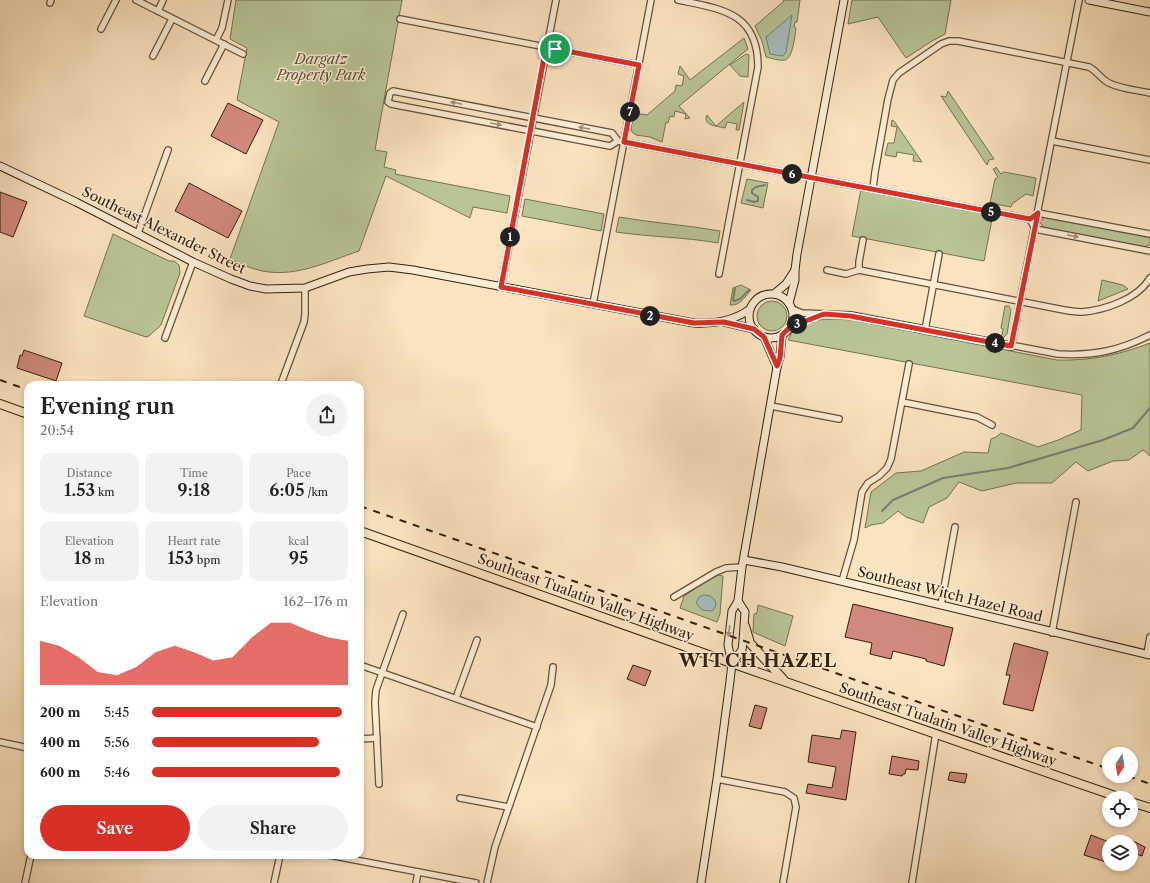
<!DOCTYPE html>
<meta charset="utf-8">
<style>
:root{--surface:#fff;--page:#f2f2f2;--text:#222;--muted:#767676;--accent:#d93025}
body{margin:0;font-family:"Libre Caslon Text",serif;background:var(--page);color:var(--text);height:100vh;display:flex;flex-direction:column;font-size:15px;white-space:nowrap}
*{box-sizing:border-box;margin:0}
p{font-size:13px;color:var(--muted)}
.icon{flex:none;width:22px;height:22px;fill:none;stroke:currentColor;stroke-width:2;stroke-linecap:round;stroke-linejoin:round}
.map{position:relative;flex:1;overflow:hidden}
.sheet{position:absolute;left:24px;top:381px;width:340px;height:478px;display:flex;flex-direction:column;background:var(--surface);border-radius:12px;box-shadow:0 2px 6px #0003}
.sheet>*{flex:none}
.needle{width:26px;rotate:191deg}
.buttons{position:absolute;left:1102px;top:747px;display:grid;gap:8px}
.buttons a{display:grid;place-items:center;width:36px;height:36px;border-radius:50%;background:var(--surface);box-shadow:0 2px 6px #0003;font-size:20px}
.pin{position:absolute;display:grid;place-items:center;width:34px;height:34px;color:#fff;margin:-17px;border:2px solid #fff;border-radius:50%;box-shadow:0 1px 4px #0007}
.km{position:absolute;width:20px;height:20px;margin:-10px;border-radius:50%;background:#222;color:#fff;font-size:11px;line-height:20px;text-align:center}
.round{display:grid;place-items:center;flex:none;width:42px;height:42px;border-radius:21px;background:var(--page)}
.headline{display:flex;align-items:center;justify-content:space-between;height:68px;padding:0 16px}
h1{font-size:22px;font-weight:600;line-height:30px}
.metrics{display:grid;grid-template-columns:repeat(3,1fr);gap:6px;height:68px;padding:4px 16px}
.metrics div{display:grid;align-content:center;border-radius:10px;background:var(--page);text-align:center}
.metrics b{font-size:17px;font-weight:600}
.metrics small{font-size:11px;font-weight:400}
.metrics p{font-size:11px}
.chart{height:112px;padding:8px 16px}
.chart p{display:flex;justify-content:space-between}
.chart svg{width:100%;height:72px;margin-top:4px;fill:var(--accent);opacity:.7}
.action{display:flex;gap:8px;margin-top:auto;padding:8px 16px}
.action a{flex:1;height:46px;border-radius:24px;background:var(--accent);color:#fff;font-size:16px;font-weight:600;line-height:46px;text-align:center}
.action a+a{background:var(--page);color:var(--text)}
ul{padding:0 16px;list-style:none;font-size:13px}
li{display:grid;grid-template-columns:64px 48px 1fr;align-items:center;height:30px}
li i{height:10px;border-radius:5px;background:var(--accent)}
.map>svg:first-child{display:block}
</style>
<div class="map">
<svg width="1150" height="883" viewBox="0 0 1150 883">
<rect width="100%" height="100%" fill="#fbe3bf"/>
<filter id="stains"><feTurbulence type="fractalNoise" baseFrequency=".005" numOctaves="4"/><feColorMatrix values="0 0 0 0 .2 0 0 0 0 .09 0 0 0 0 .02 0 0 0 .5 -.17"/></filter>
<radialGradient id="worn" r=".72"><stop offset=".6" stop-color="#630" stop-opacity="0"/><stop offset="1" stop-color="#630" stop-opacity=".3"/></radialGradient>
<g fill="#b9c596" stroke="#757252">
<path d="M236 0H402L375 150 387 152 384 167 396 170 395 174 510 196 507 213 473 207 470 218 386 176 359 251C326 262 294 279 258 270 249 268 239 263 230 259L279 122 237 100 247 48 230 39Z"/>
<path d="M783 0H800L797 22H795L794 27 796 28C795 35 793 58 785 60 779 61 771 58 766 57L762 41 755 26 784 1Z"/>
<polygon points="852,0 951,0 945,34 932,41 906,58 878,17 848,24"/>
<polygon points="744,38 748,49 679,106 690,118 685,119 686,114 675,111 674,117 670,116 668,123 666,122 662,142 650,137 636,135 632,132 631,127 635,113 647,115 675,91 676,85 682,86 684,76 678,74 680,66 690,80"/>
<polygon points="746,54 749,55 748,77 740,76 730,65"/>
<polygon points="948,91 994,159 989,160 987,165 941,96 946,97"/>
<path d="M744 102 739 130H736L737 124 727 122 725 128C718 126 702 126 707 115L716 126Z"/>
<polygon points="892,120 894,121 922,162 913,161 914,155 897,152 896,157 885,155 888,143 894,143 897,127 891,126"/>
<polygon points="996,167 1001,174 1004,172 1036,178 1033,196 1026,194 1012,204 1011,207 990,203 995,179 998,177 993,169 995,169"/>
<polygon points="747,179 768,183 763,208 741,203"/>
<polygon points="861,189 993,214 984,261 852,236"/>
<polygon points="525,199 604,214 601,231 522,216"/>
<path d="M619 217C653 223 687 225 720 231L718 243C684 237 650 237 616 232Z"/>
<polygon points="1045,217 1147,236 1150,239 1150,244 1145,247 1045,228 1040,223 1041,220"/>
<polygon points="113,234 169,261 174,261 179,265 180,273 161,325 149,336 146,337 84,316"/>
<polygon points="1102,280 1123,285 1128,289 1098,301"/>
<path d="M741 285 751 290C745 297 740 306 730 305L733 288Z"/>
<circle cx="772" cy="316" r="15"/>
<polygon points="1005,306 1009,306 1011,310 1007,334 1003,338 1000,336 1002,335 1003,329 1001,328"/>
<path d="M836 319 851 320 1057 360C1090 361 1119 355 1150 343V456L1143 450 1129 460 1113 461 1088 471 1076 462 1052 483H1016L982 491 959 482 947 498 929 507 923 523 906 517 898 511 883 523 871 525 865 528 871 492 896 473 921 471 964 452 988 453 991 439 996 437 1001 433 1038 447 1058 440 1081 430 1082 395 788 340C797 319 815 320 836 319Z"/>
<polygon points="718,575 723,576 720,614 717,622 680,608 684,596 711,578"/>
<polygon points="758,605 793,616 785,646 753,632 754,614 757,613"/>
</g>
<g fill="#a5bbbe" stroke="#777d77">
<polygon points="792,15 786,52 783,56 770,54 766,37"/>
<polygon points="704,595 710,596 715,600 716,606 712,611 702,610 696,603 699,597"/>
</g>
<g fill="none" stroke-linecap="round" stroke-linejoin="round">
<g stroke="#777d77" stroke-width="2">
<polyline points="747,200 754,202 758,201 758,197 752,193 752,190 756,187 765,185"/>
<polyline points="735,288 733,300 735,301 740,299 749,290"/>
<polyline points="882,511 893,500 943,478 1008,468 1103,440 1133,428 1150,408"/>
</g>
</g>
<g fill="#d2897d" stroke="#311f0d">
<polygon points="228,103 263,120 246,154 211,136"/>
<polygon points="189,183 242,211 228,238 175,211"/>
<polygon points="0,192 27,202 13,237 0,232"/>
<polygon points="24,350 62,363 56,381 17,368 20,355 22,356"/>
<polygon points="853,604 953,628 944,666 926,661 926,659 893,651 891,659 870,654 872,643 845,637"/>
<polygon points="1014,643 1048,652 1033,711 1003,704 1010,675 1006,675"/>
<polygon points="633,665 651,671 645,686 627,679"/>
<polygon points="755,705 767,708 761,729 749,726"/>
<polygon points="842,730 856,732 846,800 806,793 808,784 832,788 836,767 808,762 812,735 840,739"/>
<polygon points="892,756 919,761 918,770 906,769 905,774 903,774 902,776 889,774"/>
<polygon points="950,772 967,774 965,783 948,780"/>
<polygon points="1091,835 1109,842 1109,863 1084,855"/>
<polygon points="1131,840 1145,847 1142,856 1131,852"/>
</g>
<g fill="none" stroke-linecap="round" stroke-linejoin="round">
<g stroke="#64503a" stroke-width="8">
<g id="street">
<polyline points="136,0 243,54"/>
<path d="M678 0C721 9 758 12 758 67L719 274"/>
<polyline points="50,3 51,0"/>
<polyline points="158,11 163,0"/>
<polyline points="400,19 639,65"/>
<polyline points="101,29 116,0"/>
<polyline points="216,40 222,28 228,0"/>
<polyline points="153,56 172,19"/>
<polyline points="205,81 224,44"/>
<polyline points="618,141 612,133 393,91 390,93 388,102 391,104 610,146 618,141 624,142 1030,219 1038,213 1150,234"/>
<polyline points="1052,141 1150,160"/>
<path d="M873 189 875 172 888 99 893 80 899 73 941 44 949 41H958L1089 67C1097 71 1101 79 1109 83 1121 89 1137 90 1150 93"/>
<polyline points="1030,219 1035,229 1150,251"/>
<polyline points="138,233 168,150"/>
<path d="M827 270 846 274 859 270 1064 310C1070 311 1076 312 1082 312 1105 310 1138 299 1150 278"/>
<polyline points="859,270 859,262 863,240"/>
<polyline points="501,287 556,0"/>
<polyline points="593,304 651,0"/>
<path d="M792 309 802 313 851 315 1058 354C1093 356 1119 351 1150 335"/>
<polyline points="790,327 823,314"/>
<polyline points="925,330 939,254"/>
<polyline points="165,338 193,262"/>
<polyline points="1011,347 1079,0"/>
<polyline points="282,381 304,322 305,314 305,288"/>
<polyline points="902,402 977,417 992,425"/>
<polyline points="771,406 839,419"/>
<polyline points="842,581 854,540 862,492 868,483 879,476 887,468 891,459 909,364"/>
<polyline points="674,597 716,572 726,568 742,567"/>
<polyline points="941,605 955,527"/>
<polyline points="1052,633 1076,502"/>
<polyline points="1147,654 1150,637"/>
<polyline points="360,665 537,727"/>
<polyline points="456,698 477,640"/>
<polyline points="360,739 377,738"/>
<polyline points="0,742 28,748"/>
<polyline points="717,779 785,792 794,798 796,807 783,883"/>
<polyline points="379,784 375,702 376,690 403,614"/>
<polyline points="460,798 508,807"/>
<polyline points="329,855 476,883"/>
<polyline points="25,883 31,855"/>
<polyline points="274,883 280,855"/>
<polyline points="416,883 418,872"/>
<polyline points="487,883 495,847 551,685 553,667"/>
<polyline points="912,883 936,733"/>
</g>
</g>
<g stroke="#311f0d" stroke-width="9">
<g id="secondary">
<polyline points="1089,0 1150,12"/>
<path d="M0 166 76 202 193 262 231 279 250 286 266 289 305 288 349 272 367 269 389 267 413 270 694 323C714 324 734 321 750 309"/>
<circle cx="771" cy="316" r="22"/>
<polyline points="774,294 786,284 795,270"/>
<polyline points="789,303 795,280 795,270 797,254 844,0"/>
<polyline points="724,322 754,329"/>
<polyline points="764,337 777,367"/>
<polyline points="744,560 782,567 1150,655"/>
<polyline points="732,663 742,650 743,641 745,612 738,601"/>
<polyline points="701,883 717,779 730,681 732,663 728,645 732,611 738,601 742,567 777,367 780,357 782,335"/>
</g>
</g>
<g stroke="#311f0d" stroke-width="10">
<g id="primary">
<polyline points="0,404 28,414"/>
<polyline points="360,531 751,670 1121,798"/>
<polyline points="745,626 750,643 783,679"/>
<polyline points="1131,802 1150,808"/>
</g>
</g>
<use href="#street" stroke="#fcedd5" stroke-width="5.5"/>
<use href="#secondary" stroke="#fcedd5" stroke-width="7"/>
<use href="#primary" stroke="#fbe3bf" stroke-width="8"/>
<g stroke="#311f0d" stroke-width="2" stroke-dasharray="7 7" stroke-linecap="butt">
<polyline points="0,380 28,390"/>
<polyline points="360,506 1109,769"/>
<polyline points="1128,776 1150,784"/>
</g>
</g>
<defs><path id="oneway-solid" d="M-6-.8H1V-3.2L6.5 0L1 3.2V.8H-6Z"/></defs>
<g fill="#a1907b">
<use href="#oneway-solid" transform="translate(456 103) rotate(-169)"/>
<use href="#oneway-solid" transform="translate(496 124) rotate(10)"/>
<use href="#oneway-solid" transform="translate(584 128) rotate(-169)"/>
<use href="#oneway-solid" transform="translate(1073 236) rotate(11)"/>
<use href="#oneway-solid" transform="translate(729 631) rotate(98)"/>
</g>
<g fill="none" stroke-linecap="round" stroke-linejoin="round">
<g stroke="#fff" stroke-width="8">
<polygon id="route" points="546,47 639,65 624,142 1030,219 1038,213 1011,346 850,316 824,314 790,327 782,335 780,358 777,366 764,337 754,329 724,322 694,323 501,287"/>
</g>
<use href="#route" stroke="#d93025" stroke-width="5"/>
</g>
<g text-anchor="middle" stroke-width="3" stroke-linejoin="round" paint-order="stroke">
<g font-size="14" font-style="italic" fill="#5a5136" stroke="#fcedd5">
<text x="321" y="64">Dargatz<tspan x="321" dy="16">Property Park</tspan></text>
</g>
<g font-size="14" fill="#311f0d" stroke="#fcedd5">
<text transform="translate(164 230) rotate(26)" y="5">Southeast Alexander Street</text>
<text transform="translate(950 594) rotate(14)" y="5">Southeast Witch Hazel Road</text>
<text transform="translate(586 597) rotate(20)" y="5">Southeast Tualatin Valley Highway</text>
<text transform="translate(948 724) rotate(19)" y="5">Southeast Tualatin Valley Highway</text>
</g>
<g font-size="18" font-weight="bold" letter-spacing="1" fill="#311f0d" stroke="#fcedd5">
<text x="758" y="667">WITCH HAZEL</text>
</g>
</g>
<rect width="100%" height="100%" filter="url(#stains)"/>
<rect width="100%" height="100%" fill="url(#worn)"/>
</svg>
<div class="buttons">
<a><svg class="needle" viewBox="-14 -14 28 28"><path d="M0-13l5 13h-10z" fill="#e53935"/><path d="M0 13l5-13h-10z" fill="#767676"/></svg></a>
<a><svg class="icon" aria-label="locate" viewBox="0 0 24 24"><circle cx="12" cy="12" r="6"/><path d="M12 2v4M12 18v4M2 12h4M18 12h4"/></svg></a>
<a><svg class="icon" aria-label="layers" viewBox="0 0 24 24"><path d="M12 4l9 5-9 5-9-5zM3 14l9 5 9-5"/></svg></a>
</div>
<div class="pin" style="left:555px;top:49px;background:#1e9e55"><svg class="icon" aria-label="arrive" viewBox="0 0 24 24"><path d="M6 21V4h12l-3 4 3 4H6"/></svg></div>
<b class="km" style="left:510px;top:237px">1</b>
<b class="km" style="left:650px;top:316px">2</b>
<b class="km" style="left:797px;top:324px">3</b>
<b class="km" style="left:995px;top:343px">4</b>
<b class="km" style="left:991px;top:212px">5</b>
<b class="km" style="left:792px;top:174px">6</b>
<b class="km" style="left:630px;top:112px">7</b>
<section class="sheet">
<div class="headline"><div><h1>Evening run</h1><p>20:54</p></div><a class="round"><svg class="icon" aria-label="share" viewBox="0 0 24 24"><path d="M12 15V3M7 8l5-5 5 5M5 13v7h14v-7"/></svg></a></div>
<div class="metrics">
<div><p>Distance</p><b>1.53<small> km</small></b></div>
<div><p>Time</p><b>9:18</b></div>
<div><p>Pace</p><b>6:05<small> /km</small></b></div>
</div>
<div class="metrics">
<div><p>Elevation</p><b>18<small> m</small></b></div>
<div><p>Heart rate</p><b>153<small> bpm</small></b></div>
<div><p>kcal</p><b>95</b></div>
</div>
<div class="chart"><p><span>Elevation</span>162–176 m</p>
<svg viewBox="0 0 160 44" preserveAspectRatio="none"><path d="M0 44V17L10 20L20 27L30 36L40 38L50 33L60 24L70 20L80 24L90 29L100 27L110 15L120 6L130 6L140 11L150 15L160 17V44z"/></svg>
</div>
<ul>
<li><b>200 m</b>5:45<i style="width:97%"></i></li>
<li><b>400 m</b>5:56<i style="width:85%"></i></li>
<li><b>600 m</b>5:46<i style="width:96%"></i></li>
</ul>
<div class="action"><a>Save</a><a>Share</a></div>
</section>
</div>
